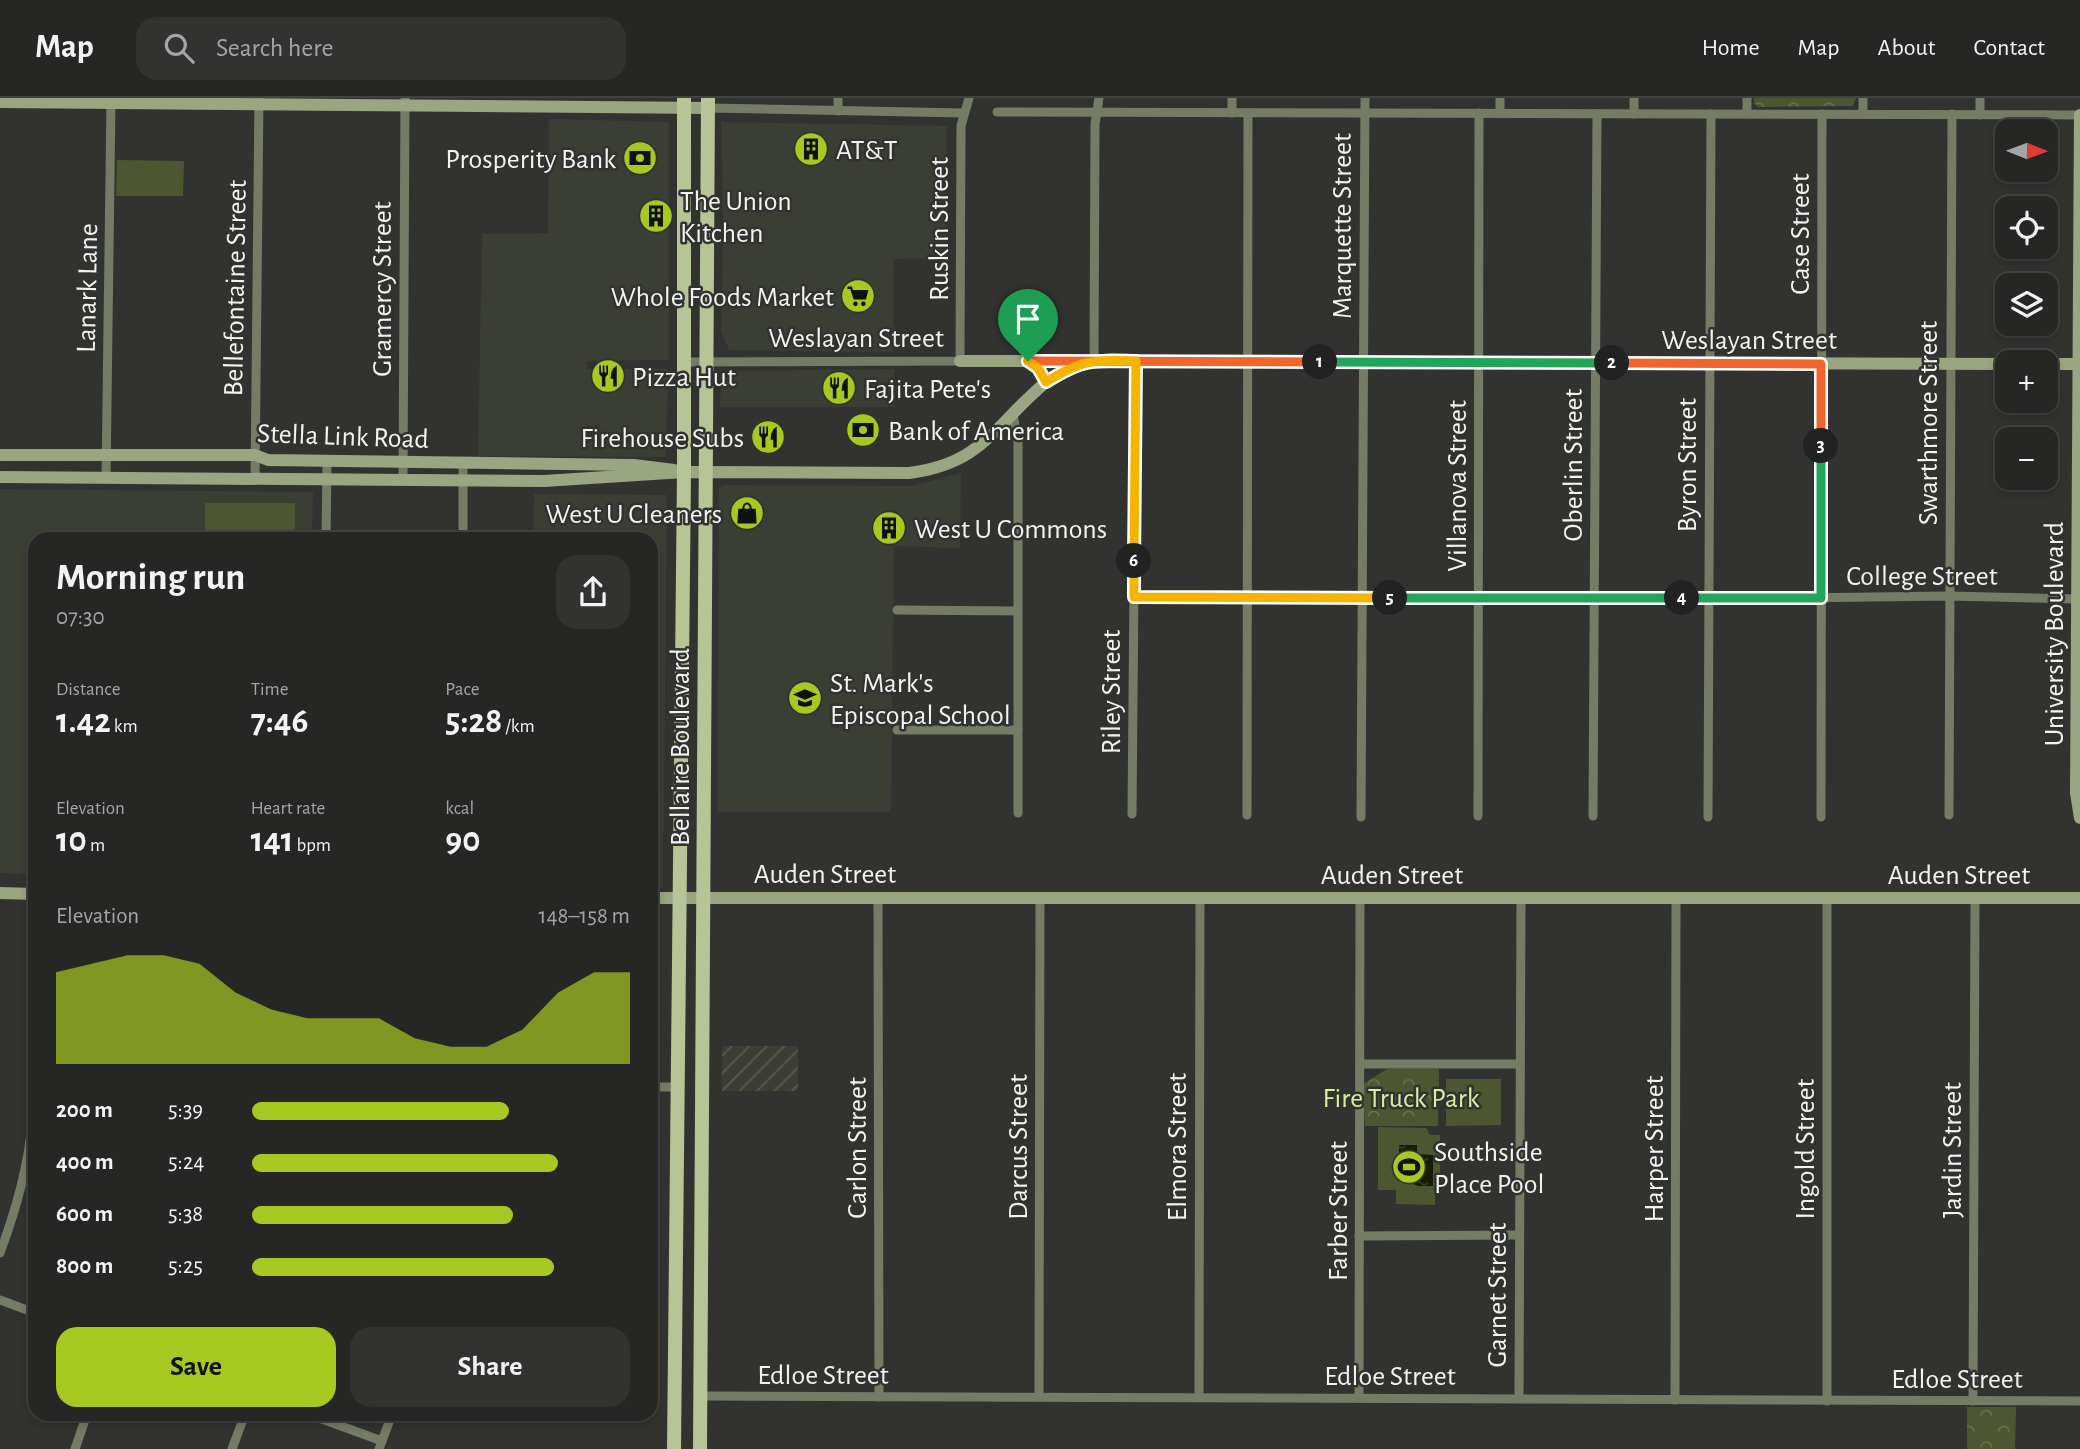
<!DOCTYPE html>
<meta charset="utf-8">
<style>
:root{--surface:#262624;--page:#323231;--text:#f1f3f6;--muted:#a4a5a6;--line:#424341;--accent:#a7c820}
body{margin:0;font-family:"Alegreya Sans",sans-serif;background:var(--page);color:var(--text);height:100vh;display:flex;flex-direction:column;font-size:26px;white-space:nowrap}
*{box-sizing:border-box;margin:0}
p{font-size:23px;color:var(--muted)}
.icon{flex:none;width:38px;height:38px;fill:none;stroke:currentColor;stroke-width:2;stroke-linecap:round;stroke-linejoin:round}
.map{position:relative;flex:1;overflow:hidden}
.side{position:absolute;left:28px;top:434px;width:630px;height:889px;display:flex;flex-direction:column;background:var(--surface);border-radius:21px;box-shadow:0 4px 10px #0003,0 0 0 2px var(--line)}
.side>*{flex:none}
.needle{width:46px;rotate:91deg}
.controls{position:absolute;left:1995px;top:21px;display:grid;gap:14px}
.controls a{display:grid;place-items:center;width:63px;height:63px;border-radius:14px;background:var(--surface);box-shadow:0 4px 10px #0003,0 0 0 2px var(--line);font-size:35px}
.pin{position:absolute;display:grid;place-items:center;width:60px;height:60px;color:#fff;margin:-72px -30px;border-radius:50% 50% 50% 0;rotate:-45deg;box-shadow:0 0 7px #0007}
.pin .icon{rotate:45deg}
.km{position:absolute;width:35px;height:35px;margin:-18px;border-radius:50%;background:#222;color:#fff;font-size:19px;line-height:35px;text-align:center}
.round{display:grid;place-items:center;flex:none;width:74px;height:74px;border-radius:21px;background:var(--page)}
.summary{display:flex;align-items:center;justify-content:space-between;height:119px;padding:0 28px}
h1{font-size:38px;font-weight:600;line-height:52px}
.metrics{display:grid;grid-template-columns:repeat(3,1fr);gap:10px;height:119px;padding:7px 28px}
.metrics div{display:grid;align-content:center}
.metrics b{font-size:35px;font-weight:600}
.metrics small{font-size:19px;font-weight:400}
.metrics p{font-size:19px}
.chart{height:196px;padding:14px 28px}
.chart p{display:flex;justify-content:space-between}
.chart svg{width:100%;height:126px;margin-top:7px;fill:var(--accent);opacity:.7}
.primary-button{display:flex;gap:14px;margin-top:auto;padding:14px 28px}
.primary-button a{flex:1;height:80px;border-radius:21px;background:var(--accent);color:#111;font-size:28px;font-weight:600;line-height:80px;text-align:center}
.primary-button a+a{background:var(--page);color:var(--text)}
ul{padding:0 28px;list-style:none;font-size:23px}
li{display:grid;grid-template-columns:112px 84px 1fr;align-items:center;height:52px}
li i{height:18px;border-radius:9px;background:var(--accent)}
header{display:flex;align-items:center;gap:42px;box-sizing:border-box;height:98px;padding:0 35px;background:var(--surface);border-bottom:2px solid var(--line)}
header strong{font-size:33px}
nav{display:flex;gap:38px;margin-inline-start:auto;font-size:24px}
.search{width:490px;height:63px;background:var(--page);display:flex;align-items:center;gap:18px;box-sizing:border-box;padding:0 24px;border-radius:21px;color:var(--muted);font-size:26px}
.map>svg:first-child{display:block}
</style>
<header>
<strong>Map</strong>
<div class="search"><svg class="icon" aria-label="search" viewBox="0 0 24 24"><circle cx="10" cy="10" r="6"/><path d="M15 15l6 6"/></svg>Search here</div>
<nav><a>Home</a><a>Map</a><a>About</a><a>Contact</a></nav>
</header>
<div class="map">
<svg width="2080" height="1351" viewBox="0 0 2080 1351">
<defs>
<pattern id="industrial-furrows" width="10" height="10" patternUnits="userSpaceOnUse" patternTransform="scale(1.75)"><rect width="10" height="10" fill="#3b3e35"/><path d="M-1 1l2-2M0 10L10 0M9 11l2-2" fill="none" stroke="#585a53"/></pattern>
<pattern id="park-crowns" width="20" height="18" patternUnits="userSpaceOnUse" patternTransform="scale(1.75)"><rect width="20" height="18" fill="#4c5631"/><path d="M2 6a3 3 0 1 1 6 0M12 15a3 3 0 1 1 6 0" fill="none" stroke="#666f4f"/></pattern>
<pattern id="water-ripples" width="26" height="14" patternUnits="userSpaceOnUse" patternTransform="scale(1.75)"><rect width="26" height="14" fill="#171d03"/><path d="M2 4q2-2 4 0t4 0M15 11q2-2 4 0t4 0" fill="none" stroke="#393e28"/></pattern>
</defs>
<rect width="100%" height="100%" fill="#323330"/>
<g fill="#3b3e35">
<polygon points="549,21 669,24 669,262 587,263 587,271 668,271 666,359 478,358 482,136 548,135"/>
<polygon points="721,24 947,28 946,160 894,161 893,254 729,252 721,233 723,124"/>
<polygon points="894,271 894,309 720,309 721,273"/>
<polygon points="961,375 960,450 894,448 891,714 717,714 719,389 727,387 911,388"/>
<polygon points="0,391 313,394 312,441 35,441 35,776 0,775"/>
<polygon points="534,396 667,397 663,790 651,790 651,441 533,441"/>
</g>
<rect fill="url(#industrial-furrows)" x="722" y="948" width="76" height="45"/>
<g fill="#4c5631">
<polygon points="117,62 184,63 183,98 116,98"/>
<rect x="205" y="405" width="90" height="36"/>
<polygon points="1446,981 1501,981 1501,1027 1446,1028"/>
<polygon points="1378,1029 1426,1030 1430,1037 1440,1037 1440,1093 1435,1093 1435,1107 1396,1106 1396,1092 1378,1092"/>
</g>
<g fill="url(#park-crowns)">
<polygon points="1754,0 1856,0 1853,8 1758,9 1754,5"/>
<polygon points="1387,971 1439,971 1438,1028 1365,1028 1363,986"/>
<polygon points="1967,1309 2016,1309 2015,1351 1967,1351"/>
</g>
<polygon fill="url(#water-ripples)" points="1399,1047 1417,1047 1417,1056 1433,1057 1433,1088 1418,1088 1411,1085 1410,1078 1403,1078 1403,1081 1399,1081"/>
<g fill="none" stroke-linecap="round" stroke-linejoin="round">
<g stroke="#757c65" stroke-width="9">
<polyline points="708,10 964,15"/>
<polyline points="838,13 838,0"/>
<polyline points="997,14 2080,17"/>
<polyline points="1232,15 1232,0"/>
<polyline points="1500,15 1500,0"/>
<polyline points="1634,16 1634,0"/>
<polyline points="1747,16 1747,0"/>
<polyline points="1863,16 1863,0"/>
<polyline points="1980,17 1980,0"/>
<polyline points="1094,262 1095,26 1099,0"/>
<polyline points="684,264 960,263 961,28 969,0"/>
<polyline points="1013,317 1018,343 1018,715"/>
<polyline points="106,380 111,2"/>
<polyline points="255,381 259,0"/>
<polyline points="403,381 405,0"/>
<polyline points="326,441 327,364"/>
<polyline points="463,441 463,365"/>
<polyline points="1134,499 1709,501 1949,498 2080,501"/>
<polyline points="897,512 1018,513"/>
<polyline points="897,632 1018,632"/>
<polyline points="1132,716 1136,263"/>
<polyline points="1247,717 1248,15"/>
<polyline points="1949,717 1952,16"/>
<polyline points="1478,718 1479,15"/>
<polyline points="1593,718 1597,16"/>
<polyline points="1361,719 1365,0"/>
<polyline points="1708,719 1711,16"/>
<polyline points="1821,719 1822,16"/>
<polyline points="878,800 879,1299"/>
<polyline points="1360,966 1520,966"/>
<polyline points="651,989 678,989"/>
<polyline points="1359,1138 1519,1137"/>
<path d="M0 1155C10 1128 19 1100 25 1071 39 1008 34 940 35 876"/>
<polyline points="0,1202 35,1215"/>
<polyline points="701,1298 2080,1303"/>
<polyline points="1039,1299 1040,800"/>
<polyline points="1199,1299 1200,800"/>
<polyline points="1359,1299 1360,800"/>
<polyline points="1519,1300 1521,800"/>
<polyline points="1675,1302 1676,800"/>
<polyline points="1827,1303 1827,800"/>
<polyline points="1973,1303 1975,800"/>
<polyline points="308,1316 382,1343"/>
<polyline points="75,1351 87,1316"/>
<polyline points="232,1351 245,1316"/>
<polyline points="379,1351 392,1316"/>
</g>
<g stroke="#9aa581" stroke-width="12">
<polyline points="0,4 708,10"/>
<polyline points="2080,17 2076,695 2080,720"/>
<path d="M960 263C1309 262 1658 264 2007 266"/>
<polyline points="2046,266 2080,266"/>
<polyline points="0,357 255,357 268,362 634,367 674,372"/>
<path d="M0 379 544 383 684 374 909 375C982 366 995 327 1045 285 1059 274 1077 268 1094 262"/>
<polyline points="0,795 35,796"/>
<polyline points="651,800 2080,800"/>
</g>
<g stroke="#b6c496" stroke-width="14">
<polyline points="674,1351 684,374 684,0"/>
<polyline points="700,1351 708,0"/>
</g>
</g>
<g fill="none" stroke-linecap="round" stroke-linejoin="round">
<g stroke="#fff" stroke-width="14">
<polyline id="split-1" points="1028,263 1320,264"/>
</g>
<g stroke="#fff" stroke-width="14">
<polyline id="split-2" points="1320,264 1612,265"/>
</g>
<g stroke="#fff" stroke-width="14">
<polyline id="split-3" points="1612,265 1821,266 1821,348"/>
</g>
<g stroke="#fff" stroke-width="14">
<polyline id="split-4" points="1682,500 1821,500 1821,348"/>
</g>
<g stroke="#fff" stroke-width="14">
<polyline id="split-5" points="1390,500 1682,500"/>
</g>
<g stroke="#fff" stroke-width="14">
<polyline id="split-6" points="1134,463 1134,499 1390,500"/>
</g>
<g stroke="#fff" stroke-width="14">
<path id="split-7" d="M1028 263 1038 270 1046 284C1083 261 1093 262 1136 263L1134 463"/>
</g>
<use href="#split-1" stroke="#f0652b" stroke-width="9"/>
<use href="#split-2" stroke="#22a559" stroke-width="9"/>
<use href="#split-3" stroke="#f0652b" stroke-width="9"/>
<use href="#split-4" stroke="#22a559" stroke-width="9"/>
<use href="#split-5" stroke="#22a559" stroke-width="9"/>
<use href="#split-6" stroke="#f5b400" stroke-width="9"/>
<use href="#split-7" stroke="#f5b400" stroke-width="9"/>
</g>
<defs>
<g id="building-disc" transform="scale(1.75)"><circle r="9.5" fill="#a7c820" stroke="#323330"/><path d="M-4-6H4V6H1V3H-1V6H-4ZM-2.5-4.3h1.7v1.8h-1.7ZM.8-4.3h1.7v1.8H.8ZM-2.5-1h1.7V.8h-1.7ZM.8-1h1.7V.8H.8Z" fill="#111"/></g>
<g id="bank-disc" transform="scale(1.75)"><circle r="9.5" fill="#a7c820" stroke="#323330"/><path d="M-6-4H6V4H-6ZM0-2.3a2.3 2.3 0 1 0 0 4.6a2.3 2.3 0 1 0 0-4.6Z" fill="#111"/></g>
<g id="supermarket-disc" transform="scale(1.75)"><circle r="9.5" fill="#a7c820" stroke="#323330"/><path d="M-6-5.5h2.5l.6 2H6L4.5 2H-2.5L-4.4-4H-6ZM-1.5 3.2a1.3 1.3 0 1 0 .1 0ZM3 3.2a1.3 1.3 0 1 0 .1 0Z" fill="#111"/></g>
<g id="restaurant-disc" transform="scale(1.75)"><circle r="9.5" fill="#a7c820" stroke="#323330"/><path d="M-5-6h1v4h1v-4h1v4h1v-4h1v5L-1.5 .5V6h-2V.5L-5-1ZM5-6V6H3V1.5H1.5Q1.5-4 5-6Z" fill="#111"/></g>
<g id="shop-disc" transform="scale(1.75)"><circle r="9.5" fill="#a7c820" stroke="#323330"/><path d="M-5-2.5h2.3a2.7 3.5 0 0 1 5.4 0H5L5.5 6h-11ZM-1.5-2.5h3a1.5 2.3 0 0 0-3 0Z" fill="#111"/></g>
<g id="school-disc" transform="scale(1.75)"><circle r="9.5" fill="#a7c820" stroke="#323330"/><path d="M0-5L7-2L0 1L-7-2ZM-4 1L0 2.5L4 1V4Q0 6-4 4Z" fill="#111"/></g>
<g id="stadium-disc" transform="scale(1.75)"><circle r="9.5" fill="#a7c820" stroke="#323330"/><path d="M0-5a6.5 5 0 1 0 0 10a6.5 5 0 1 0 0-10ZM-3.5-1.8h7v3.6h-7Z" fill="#111"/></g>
</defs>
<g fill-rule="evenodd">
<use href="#building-disc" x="811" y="51"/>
<use href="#bank-disc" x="640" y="60"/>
<use href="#building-disc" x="656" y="118"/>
<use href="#supermarket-disc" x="858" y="198"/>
<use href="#restaurant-disc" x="608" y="278"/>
<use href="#restaurant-disc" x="839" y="290"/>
<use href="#bank-disc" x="863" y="332"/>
<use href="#restaurant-disc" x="768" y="339"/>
<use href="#shop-disc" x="747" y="415"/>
<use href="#building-disc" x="889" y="430"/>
<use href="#school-disc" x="805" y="600"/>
<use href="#stadium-disc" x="1409" y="1069"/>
</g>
<g text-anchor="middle" stroke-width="5" stroke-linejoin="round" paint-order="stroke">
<g font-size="28" fill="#f2f3f1" stroke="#323330" text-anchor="start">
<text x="836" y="61">AT&amp;T</text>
<text x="616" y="70" text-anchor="end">Prosperity Bank</text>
<text x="680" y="112">The Union<tspan x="680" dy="32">Kitchen</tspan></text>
<text x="834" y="208" text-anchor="end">Whole Foods Market</text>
<text x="632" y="288">Pizza Hut</text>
<text x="864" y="300">Fajita Pete's</text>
<text x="888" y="342">Bank of America</text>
<text x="744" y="349" text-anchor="end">Firehouse Subs</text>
<text x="722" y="425" text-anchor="end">West U Cleaners</text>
<text x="914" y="440">West U Commons</text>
<text x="830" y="594">St. Mark's<tspan x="830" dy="32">Episcopal School</tspan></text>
<text x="1434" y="1063">Southside<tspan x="1434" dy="32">Place Pool</tspan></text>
</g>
<g font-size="28" fill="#f2f3f1" stroke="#323330">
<text transform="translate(1341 128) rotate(-90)" y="10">Marquette Street</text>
<text transform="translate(938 131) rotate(-90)" y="10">Ruskin Street</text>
<text transform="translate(1799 136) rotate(-90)" y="10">Case Street</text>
<text transform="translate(86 190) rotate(-89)" y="10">Lanark Lane</text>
<text transform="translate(234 190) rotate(-89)" y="10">Bellefontaine Street</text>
<text transform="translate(381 191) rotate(-90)" y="10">Gramercy Street</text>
<text x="856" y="249">Weslayan Street</text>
<text x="1749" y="251">Weslayan Street</text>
<text transform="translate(1927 325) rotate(-90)" y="10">Swarthmore Street</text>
<text transform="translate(343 337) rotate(2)" y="10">Stella Link Road</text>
<text transform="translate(1572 367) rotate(-90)" y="10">Oberlin Street</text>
<text transform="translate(1686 367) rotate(-90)" y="10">Byron Street</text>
<text transform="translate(1456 388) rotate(-90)" y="10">Villanova Street</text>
<text x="1922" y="487">College Street</text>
<text transform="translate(2053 536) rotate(-90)" y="10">University Boulevard</text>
<text transform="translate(1110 594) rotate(-90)" y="10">Riley Street</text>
<text transform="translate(679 649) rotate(-90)" y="10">Bellaire Boulevard</text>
<text x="825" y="785">Auden Street</text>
<text x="1392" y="786">Auden Street</text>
<text x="1959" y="786">Auden Street</text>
<text transform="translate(1017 1049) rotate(-90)" y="10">Darcus Street</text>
<text transform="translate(1176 1049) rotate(-90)" y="10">Elmora Street</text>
<text transform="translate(856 1050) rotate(-90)" y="10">Carlon Street</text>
<text transform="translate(1653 1051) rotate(-90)" y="10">Harper Street</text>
<text transform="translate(1804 1051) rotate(-90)" y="10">Ingold Street</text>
<text transform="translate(1951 1052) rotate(-90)" y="10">Jardin Street</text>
<text transform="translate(1337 1113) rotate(-90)" y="10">Farber Street</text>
<text transform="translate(1496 1197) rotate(-90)" y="10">Garnet Street</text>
<text x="823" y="1286">Edloe Street</text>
<text x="1390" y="1287">Edloe Street</text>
<text x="1957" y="1290">Edloe Street</text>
</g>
<g font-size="28" fill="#d7ee9d" stroke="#323330">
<text x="1401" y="1009">Fire Truck Park</text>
</g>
</g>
</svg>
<div class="controls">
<a><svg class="needle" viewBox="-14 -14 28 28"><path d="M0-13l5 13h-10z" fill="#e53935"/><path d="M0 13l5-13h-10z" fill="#a4a5a6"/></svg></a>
<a><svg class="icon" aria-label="locate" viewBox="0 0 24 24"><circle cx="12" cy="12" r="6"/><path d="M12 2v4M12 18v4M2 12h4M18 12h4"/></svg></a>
<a><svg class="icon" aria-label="layers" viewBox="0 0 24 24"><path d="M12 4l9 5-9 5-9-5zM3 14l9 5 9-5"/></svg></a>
<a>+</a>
<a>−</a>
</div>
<div class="pin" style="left:1028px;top:263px;background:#1e9e55"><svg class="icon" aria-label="arrive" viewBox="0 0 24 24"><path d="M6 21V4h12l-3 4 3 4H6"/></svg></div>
<b class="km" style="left:1320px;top:264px">1</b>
<b class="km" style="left:1612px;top:265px">2</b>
<b class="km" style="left:1821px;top:348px">3</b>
<b class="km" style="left:1682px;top:500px">4</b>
<b class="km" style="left:1390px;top:500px">5</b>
<b class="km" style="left:1134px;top:463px">6</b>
<section class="side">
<div class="summary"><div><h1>Morning run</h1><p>07:30</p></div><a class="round"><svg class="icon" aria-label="share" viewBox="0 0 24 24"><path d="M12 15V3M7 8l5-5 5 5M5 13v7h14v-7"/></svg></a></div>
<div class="metrics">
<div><p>Distance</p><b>1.42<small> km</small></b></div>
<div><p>Time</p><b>7:46</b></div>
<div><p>Pace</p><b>5:28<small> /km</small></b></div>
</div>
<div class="metrics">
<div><p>Elevation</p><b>10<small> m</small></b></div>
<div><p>Heart rate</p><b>141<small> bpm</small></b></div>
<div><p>kcal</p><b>90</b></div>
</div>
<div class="chart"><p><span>Elevation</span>148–158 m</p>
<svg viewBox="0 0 160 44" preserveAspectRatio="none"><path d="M0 44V12L10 9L20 6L30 6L40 9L50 19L60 25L70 28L80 28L90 28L100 35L110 38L120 38L130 32L140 19L150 12L160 12V44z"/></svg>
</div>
<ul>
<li><b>200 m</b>5:39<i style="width:68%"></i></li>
<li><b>400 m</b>5:24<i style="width:81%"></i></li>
<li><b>600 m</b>5:38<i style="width:69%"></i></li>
<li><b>800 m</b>5:25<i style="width:80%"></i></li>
</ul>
<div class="primary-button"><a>Save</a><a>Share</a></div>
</section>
</div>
